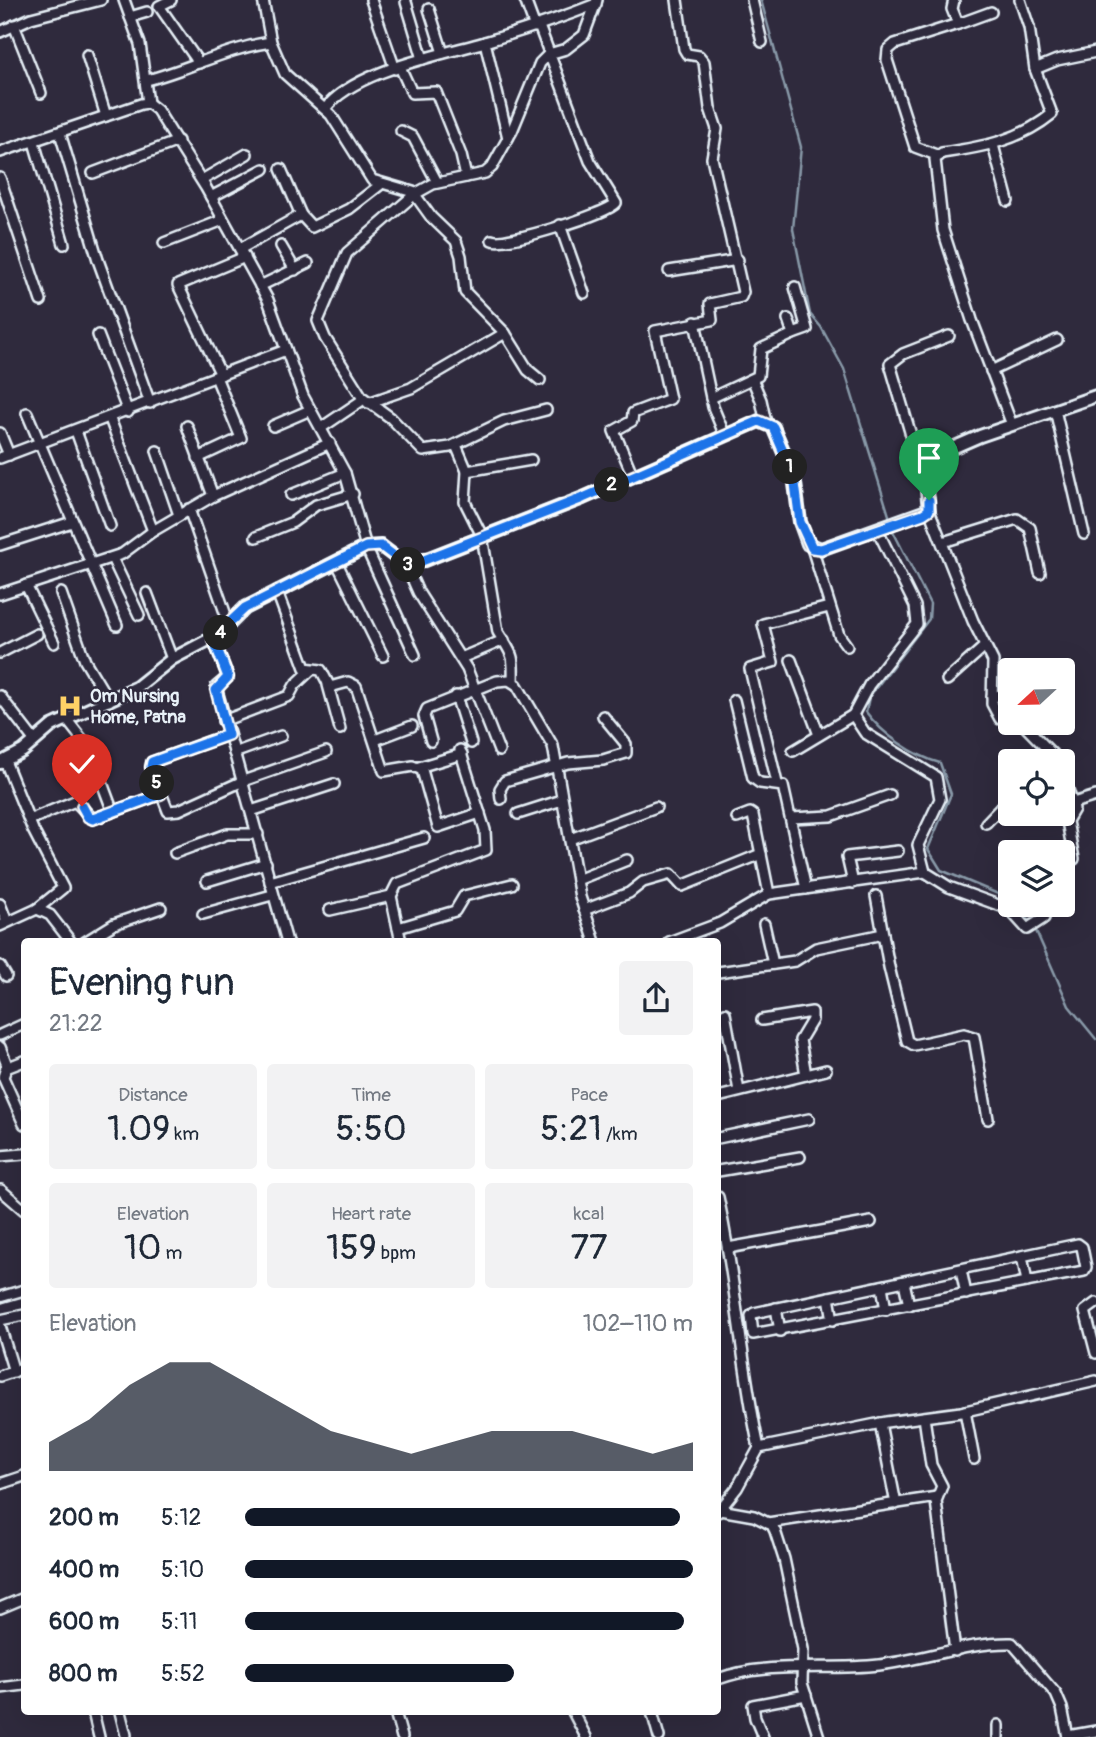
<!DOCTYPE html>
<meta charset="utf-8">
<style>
:root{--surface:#fff;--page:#f2f2f3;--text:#1f2937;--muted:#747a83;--accent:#111827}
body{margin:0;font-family:Pangolin,sans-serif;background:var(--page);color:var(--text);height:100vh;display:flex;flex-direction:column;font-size:26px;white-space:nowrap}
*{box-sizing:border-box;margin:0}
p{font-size:23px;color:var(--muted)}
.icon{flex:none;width:38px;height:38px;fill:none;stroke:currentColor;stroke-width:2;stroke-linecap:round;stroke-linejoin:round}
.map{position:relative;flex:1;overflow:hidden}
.drawer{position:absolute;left:21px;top:938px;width:700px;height:777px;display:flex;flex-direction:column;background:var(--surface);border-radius:7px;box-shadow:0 7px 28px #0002}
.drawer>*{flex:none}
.needle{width:46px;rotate:248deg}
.fabs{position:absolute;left:998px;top:658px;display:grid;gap:14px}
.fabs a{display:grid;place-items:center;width:77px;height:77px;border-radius:7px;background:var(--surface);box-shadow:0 7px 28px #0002;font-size:35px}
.pin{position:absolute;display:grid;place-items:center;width:60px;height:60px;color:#fff;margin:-72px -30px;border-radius:50% 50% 50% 0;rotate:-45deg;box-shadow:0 0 7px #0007}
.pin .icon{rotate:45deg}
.km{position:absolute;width:35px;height:35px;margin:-18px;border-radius:50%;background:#222;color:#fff;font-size:19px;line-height:35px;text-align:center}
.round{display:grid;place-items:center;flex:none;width:74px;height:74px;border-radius:7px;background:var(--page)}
.summary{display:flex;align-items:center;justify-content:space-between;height:119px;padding:0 28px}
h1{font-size:38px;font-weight:600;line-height:52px}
.stats{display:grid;grid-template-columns:repeat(3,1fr);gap:10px;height:119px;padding:7px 28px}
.stats div{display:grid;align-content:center;border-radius:7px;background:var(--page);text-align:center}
.stats b{font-size:35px;font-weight:600}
.stats small{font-size:19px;font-weight:400}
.stats p{font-size:19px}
.chart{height:196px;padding:14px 28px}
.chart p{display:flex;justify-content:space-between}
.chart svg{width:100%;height:126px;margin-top:7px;fill:var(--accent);opacity:.7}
ul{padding:0 28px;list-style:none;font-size:23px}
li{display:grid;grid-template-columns:112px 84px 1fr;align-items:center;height:52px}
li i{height:18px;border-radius:9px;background:var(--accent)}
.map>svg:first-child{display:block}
</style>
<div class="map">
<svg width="1096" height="1737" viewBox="0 0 1096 1737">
<rect width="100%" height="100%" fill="#2f2a3d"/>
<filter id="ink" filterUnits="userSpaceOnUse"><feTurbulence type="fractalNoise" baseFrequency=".0143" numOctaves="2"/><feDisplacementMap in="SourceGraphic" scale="14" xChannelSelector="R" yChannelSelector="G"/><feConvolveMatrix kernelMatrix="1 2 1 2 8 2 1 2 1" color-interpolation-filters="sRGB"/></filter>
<g filter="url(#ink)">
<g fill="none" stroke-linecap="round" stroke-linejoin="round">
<g stroke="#899aa9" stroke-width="2.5">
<polyline points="761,0 801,147 793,229 810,314 821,327 844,369 891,522"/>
<path d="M892 529 930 604 929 619 869 697 866 712C882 734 914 756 940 763L951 794 928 849 941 870 1010 899"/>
<polyline points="1015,905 1033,924 1069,1006 1096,1039"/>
</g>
<g stroke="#e8f1f8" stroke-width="14">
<g id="minor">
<polyline points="124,0 140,44 148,103"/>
<polyline points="171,0 159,6 199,63"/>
<polyline points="263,0 271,42 285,74 331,115 372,180 413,192 431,217 456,241 461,256 465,292 505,333 528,370 540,380"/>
<polyline points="371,0 395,69"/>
<polyline points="525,0 535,27"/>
<polyline points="752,0 762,42"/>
<polyline points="954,0 952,9 958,24 991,12"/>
<polyline points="406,2 423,59"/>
<polyline points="429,9 443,53"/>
<polyline points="130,17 147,12"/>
<polyline points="14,25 41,93"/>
<polyline points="0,32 31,18 101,0"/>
<polyline points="485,42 508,138"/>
<polyline points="87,55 106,116"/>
<polyline points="400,67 412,93 436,92 461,155 466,177"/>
<polyline points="1035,69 1057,60 1096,52"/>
<path d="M147 80C190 69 227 48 271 42"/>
<path d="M325 109C354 70 443 55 488 41 525 30 561 18 596 4"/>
<polyline points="401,131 413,137 437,182"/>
<polyline points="60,133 98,260 150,403"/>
<polyline points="34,142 64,244"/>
<polyline points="993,145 1008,201"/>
<polyline points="0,152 141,104 148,103 157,110 206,188 268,300 303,396 345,473 366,547 415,655"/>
<polyline points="939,156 915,147 887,60 888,50 895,44 958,24"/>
<polyline points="281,169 301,215 312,227 349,209 380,185"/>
<polyline points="93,173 178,141"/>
<polyline points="0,178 41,301"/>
<polyline points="202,180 247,154"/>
<polyline points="211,197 264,169"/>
<polyline points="560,225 584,293"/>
<path d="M492 240C504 246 607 214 616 203L590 161 539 26"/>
<polyline points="164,243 223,220"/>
<polyline points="281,246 295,270"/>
<polyline points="240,249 301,215"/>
<polyline points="669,271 738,260"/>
<polyline points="260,286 308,263"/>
<polyline points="695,322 713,407 725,436"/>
<polyline points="793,334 807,329 795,287"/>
<polyline points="98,335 128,412"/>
<polyline points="991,371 1057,340"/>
<polyline points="221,375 178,285 245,257"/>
<polyline points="753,381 761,400 766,423"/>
<polyline points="711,398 758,376 761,349 793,334 788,319"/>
<polyline points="368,403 411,388 505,333"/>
<polyline points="546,410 504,421 450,447 423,451 391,418 362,397 325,338 318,321 347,253 415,194 433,184 485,173 492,167 512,131 540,63 549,54 566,49 584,35 597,0"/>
<polyline points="1055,410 1084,534"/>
<polyline points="27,413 117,625"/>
<polyline points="110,419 153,531"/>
<path d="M1012 425 972 320 943 230 935 159 942 153C983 147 1019 141 1052 114L1035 69 1029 27 1020 0"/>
<polyline points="187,426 213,496"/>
<polyline points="273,426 310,410"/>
<polyline points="321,428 364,399"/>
<polyline points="76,431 110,526"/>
<polyline points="0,433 9,455"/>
<path d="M456 445 467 471 465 502 482 536 498 632C512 655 514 652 513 682"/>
<polyline points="157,451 179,515"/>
<polyline points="0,458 286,350"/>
<polyline points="198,458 241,438 216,377"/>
<polyline points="924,461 913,442 890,364 903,354 949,336"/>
<polyline points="467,471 531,460"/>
<polyline points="633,476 614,431 632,421 633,413 670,399 655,331 712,320 710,304 741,297 743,292 712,158 717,129 710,108 704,62 699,56 687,54 684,49 677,0"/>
<polyline points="291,495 345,473"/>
<polyline points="189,509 229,624"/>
<polyline points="929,510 973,621 993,661 992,704 1000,719 1010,719"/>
<polyline points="877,529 915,606 917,624 869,685 853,715 865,733 936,777 940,799 918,845 925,872"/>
<polyline points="256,537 293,522 316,505 353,494"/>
<polyline points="943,542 1017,519 1030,528 1040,573"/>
<polyline points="0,545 72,522"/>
<polyline points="812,548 839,635 847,646"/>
<polyline points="112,558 139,615"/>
<polyline points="337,563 383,656"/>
<polyline points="406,565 418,592 467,669 499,751"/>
<polyline points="26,585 54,643"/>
<polyline points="277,592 305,668 321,670 330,687 348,682 356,686 384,771 413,766 422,770 438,827 480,813"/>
<polyline points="61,593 85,661 109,701"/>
<polyline points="147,593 172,659"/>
<polyline points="0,594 122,554 153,531 213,496 330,443"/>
<polyline points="213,638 228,677 216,687 287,942"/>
<polyline points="0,653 37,634"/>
<polyline points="461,658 504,640"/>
<polyline points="791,660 819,735"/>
<polyline points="947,680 985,646"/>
<polyline points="328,685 340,729"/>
<polyline points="0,696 34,740"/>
<polyline points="456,696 471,743"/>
<polyline points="992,697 1010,693"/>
<polyline points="734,700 753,778 760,783 783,786 806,889"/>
<polyline points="67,720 89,748 113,812"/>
<polyline points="223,721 289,696 295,685 311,670"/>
<polyline points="1022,723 1059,761"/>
<polyline points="227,735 152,762 151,767 168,811 179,810 243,781 326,752"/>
<polyline points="375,740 412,726"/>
<polyline points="431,741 424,716 427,709 497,681 509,680 517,685 553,746 580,897 595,942"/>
<polyline points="793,751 853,715"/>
<polyline points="234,753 281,736"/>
<polyline points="5,761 33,830 63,888 37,909"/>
<polyline points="419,767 462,754"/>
<polyline points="1062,770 1074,809 1067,821 1074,859"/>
<polyline points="777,783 750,669 773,662 763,624 829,607"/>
<polyline points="501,799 500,789 505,781 568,763 603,760 626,753 626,744 603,716"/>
<polyline points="1073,803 1096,796"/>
<polyline points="251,811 334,784"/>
<polyline points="518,814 562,800"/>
<polyline points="737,818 750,813 753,815 769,894"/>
<polyline points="791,818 831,816 890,795"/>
<polyline points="29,820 75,801 93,819 161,794"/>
<polyline points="986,823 1010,798"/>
<polyline points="570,839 656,807"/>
<polyline points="175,853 227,834 258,834"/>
<polyline points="577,880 627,860"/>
<polyline points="207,881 266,863"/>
<polyline points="270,882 424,838"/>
<polyline points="853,883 847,857 898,851"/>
<polyline points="876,896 889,967 907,1041 914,1045 964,1034 974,1037 988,1119"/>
<polyline points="0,904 7,922"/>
<polyline points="330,910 391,896"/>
<polyline points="584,910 629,893 643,882 671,874 682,886 761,854"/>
<polyline points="203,914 272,895"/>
<polyline points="764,924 773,964"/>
<polyline points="0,926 37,909 50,915 71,942"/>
<polyline points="398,928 455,911 464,896 512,884"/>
<polyline points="85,942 114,924 161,908"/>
<polyline points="401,942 391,896 397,884 486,850 485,830 460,750"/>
<polyline points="669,942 720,923 769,894 925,872 949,887 1009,909 1027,929 1044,918"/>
<polyline points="0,966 6,976"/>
<polyline points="718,972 795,961 816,948 883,934"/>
<polyline points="725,1013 739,1091"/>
<polyline points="762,1020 812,1012 812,1020 800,1040 806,1075"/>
<polyline points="0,1035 24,1024"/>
<polyline points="0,1047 7,1065 3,1077 24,1124"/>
<polyline points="6,1068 24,1061"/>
<polyline points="718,1097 826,1070"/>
<polyline points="718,1138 809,1119"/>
<polyline points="0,1156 24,1154"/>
<polyline points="718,1171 800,1157"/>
<polyline points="1,1190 24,1210"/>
<path d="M718 1197C736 1280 741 1365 759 1448L737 1488 718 1512"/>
<polygon points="1078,1244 1082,1247 1086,1267 1084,1271 753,1334 751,1316 754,1313"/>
<polyline points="728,1248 871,1222"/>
<polyline points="1022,1256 1027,1282"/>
<polyline points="961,1270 966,1294"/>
<polyline points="904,1282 909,1305"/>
<polyline points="882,1286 886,1310"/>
<polyline points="0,1297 24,1290"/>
<polyline points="829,1297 833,1320"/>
<polyline points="1096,1303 1085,1311 1096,1353"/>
<polyline points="776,1308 780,1331"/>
<polyline points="0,1320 24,1315"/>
<polyline points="0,1326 14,1372"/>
<polyline points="0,1376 24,1368"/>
<polyline points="965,1411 974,1459"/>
<polyline points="924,1417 931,1465 942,1486 936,1501 955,1651"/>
<polyline points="880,1423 896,1504"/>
<polyline points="759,1448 886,1422 961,1412 1096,1381"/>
<polyline points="0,1484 24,1476"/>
<polyline points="720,1510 754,1516 772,1525 775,1531 784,1559 803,1649 802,1683 819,1737"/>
<polyline points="768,1523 937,1497"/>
<polyline points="0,1608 24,1598"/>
<path d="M718 1679C764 1661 828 1671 879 1665 923 1660 968 1642 1012 1643L1056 1694 1062 1708 1068 1737"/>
<polyline points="0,1688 24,1685"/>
<polyline points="93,1712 99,1737"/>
<polyline points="120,1712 126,1735"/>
<polyline points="395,1712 402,1737"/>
<polyline points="573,1712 586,1737"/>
<polyline points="652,1712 659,1737"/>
<polyline points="1068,1736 1096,1731"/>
<polyline points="763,1737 755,1718 753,1705 806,1695"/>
<polyline points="998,1737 998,1725"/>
</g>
</g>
<g stroke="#e8f1f8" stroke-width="16">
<polyline id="tertiary" points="0,763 23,751 52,726 137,687 172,659 218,635 245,608 366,547 381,546 406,565 414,564 583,498 759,421 773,427 794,476 800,522 808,544 821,549 929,510 924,461 927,459 980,436 1096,396"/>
</g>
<use href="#minor" stroke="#2f2a3d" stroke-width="9"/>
<use href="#tertiary" stroke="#2f2a3d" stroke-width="10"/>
</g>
</g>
<g fill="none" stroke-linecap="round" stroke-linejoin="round" filter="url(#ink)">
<g stroke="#fff" stroke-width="14">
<polyline id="route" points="82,806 88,817 93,819 161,794 151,767 152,762 228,735 216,690 228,677 213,638 245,608 366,547 381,546 406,565 414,564 583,498 759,421 773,427 794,476 800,522 812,548 821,549 923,514 929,510 929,500"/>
</g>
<use href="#route" stroke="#1a73e8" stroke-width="9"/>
</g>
<defs>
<g id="hospital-bare" transform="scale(1.89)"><path d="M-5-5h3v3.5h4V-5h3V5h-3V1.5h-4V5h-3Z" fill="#ffd166" stroke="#2f2a3d" stroke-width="2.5" paint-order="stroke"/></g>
</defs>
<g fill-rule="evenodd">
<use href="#hospital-bare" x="70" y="706"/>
</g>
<g text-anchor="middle" stroke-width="5" stroke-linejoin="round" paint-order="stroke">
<g font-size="18" font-weight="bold" fill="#e8f1f8" stroke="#2f2a3d" text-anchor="start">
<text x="90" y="702">Om Nursing<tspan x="90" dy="21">Home, Patna</tspan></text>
</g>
</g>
</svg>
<div class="fabs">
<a><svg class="needle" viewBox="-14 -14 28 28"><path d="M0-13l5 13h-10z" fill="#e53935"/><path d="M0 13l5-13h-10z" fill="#747a83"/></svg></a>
<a><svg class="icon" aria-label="locate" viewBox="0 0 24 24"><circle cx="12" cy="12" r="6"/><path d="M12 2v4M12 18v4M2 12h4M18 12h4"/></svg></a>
<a><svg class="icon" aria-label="layers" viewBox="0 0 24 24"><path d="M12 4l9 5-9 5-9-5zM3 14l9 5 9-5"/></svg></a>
</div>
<div class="pin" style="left:929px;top:500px;background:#1e9e55"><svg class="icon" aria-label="arrive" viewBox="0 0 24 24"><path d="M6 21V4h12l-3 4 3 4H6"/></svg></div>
<div class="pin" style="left:82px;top:806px;background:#d93025"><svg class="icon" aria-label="check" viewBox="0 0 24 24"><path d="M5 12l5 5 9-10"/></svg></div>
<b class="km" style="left:790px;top:467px">1</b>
<b class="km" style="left:612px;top:485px">2</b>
<b class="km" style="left:408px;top:565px">3</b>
<b class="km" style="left:221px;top:633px">4</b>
<b class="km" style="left:157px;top:783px">5</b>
<section class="drawer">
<div class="summary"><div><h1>Evening run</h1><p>21:22</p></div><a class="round"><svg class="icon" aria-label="share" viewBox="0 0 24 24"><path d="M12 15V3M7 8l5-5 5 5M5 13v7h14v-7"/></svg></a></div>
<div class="stats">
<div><p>Distance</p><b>1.09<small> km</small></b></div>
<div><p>Time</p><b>5:50</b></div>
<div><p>Pace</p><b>5:21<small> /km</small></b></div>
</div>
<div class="stats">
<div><p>Elevation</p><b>10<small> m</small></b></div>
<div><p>Heart rate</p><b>159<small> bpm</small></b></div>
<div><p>kcal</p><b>77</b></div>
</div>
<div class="chart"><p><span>Elevation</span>102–110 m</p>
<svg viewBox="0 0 160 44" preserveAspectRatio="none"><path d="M0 44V34L10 26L20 14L30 6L40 6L50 14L60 22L70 30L80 34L90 38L100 34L110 30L120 30L130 30L140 34L150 38L160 34V44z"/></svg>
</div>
<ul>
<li><b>200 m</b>5:12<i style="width:97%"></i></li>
<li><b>400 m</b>5:10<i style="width:100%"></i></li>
<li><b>600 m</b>5:11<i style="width:98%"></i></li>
<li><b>800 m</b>5:52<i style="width:60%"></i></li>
</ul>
</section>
</div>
